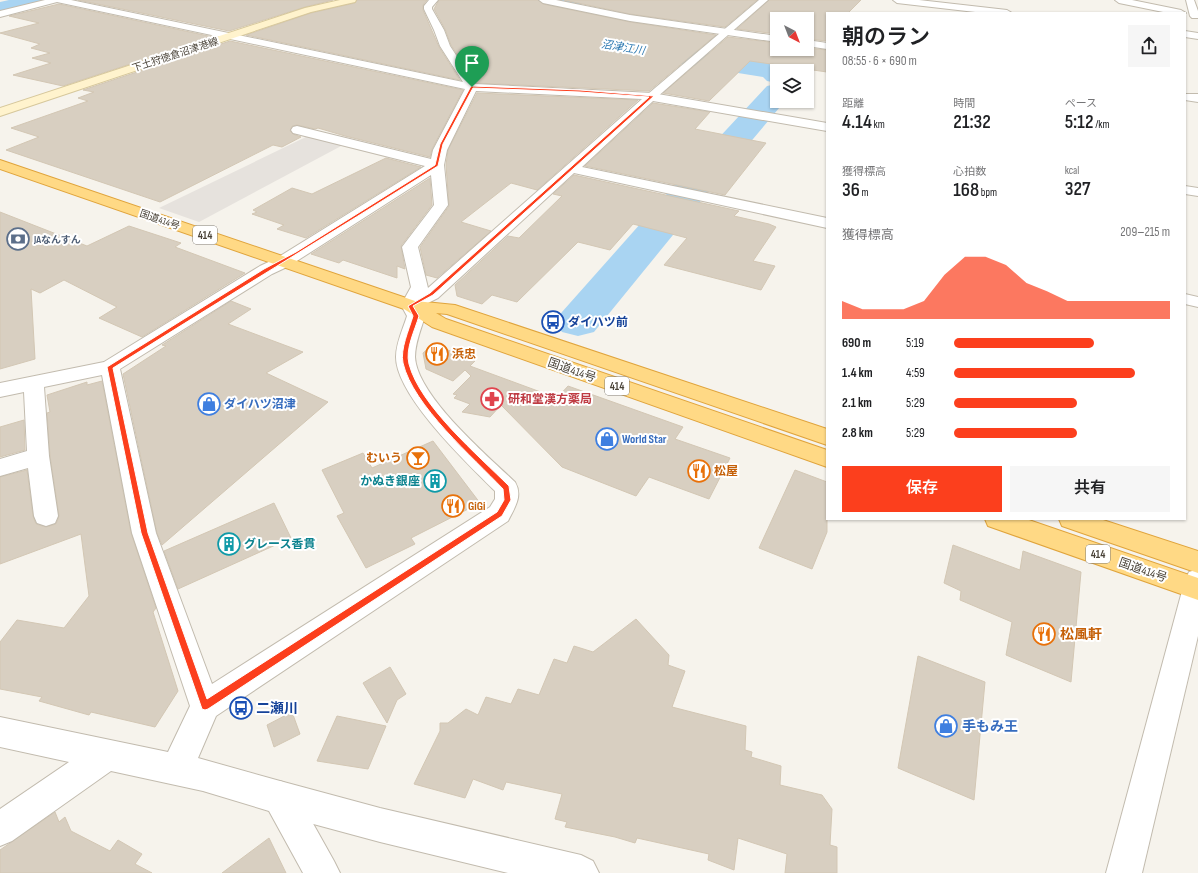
<!DOCTYPE html>
<html lang="ja">
<meta charset="utf-8">
<style>
:root{--surface:#fff;--page:#f6f6f6;--text:#202124;--muted:#757577;--accent:#fc3f1d}
body{margin:0;font-family:"Sofia Sans Condensed","Noto Sans JP",sans-serif;background:var(--page);color:var(--text);height:100vh;display:flex;flex-direction:column;font-size:15px;white-space:nowrap}
*{box-sizing:border-box;margin:0}
p{font-size:13px;color:var(--muted)}
.icon{flex:none;width:22px;height:22px;fill:none;stroke:currentColor;stroke-width:2;stroke-linecap:round;stroke-linejoin:round}
.map{position:relative;flex:1;overflow:hidden}
.side{position:absolute;left:826px;top:12px;width:360px;height:508px;display:flex;flex-direction:column;background:var(--surface);border-radius:0px;box-shadow:0 1px 3px #0004}
.side>*{flex:none}
.needle{width:26px;rotate:138deg}
.controls{position:absolute;left:770px;top:12px;display:grid;gap:8px}
.controls a{display:grid;place-items:center;width:44px;height:44px;border-radius:0px;background:var(--surface);box-shadow:0 1px 3px #0004;font-size:20px}
.pin{position:absolute;display:grid;place-items:center;width:34px;height:34px;color:#fff;margin:-41px -17px;border-radius:50% 50% 50% 0;rotate:-45deg;box-shadow:0 0 4px #0007}
.pin .icon{rotate:45deg}
.round{display:grid;place-items:center;flex:none;width:42px;height:42px;border-radius:0px;background:var(--page)}
.summary{display:flex;align-items:center;justify-content:space-between;height:68px;padding:0 16px}
h1{font-size:22px;font-weight:600;line-height:30px}
.figures{display:grid;grid-template-columns:repeat(3,1fr);gap:6px;height:68px;padding:4px 16px}
.figures div{display:grid;align-content:center}
.figures b{font-size:20px;font-weight:600}
.figures small{font-size:11px;font-weight:400}
.figures p{font-size:11px}
.chart{height:112px;padding:8px 16px}
.chart p{display:flex;justify-content:space-between}
.chart svg{width:100%;height:72px;margin-top:4px;fill:var(--accent);opacity:.7}
.button{display:flex;gap:8px;margin-top:auto;padding:8px 16px}
.button a{flex:1;height:46px;border-radius:0px;background:var(--accent);color:#fff;font-size:16px;font-weight:600;line-height:46px;text-align:center}
.button a+a{background:var(--page);color:var(--text)}
ul{padding:0 16px;list-style:none;font-size:13px}
li{display:grid;grid-template-columns:64px 48px 1fr;align-items:center;height:30px}
li i{height:10px;border-radius:5px;background:var(--accent)}
.map>svg:first-child{display:block}
</style>
<div class="map">
<svg width="1198" height="873" viewBox="0 0 1198 873">
<rect width="100%" height="100%" fill="#f6f3ec"/>
<polygon fill="#e6e2dd" points="308,136 343,145 199,222 159,208"/>
<polygon fill="#a9d4f2" points="9,0 45,0 0,12 0,2"/>
<g fill="none" stroke-linecap="round" stroke-linejoin="round">
<g fill="#a9d4f2" fill-rule="evenodd">
<polygon points="557,0 584,0 581,5 541,27 771,62 780,64 788,71 777,71 777,83 767,81 763,77 538,41 517,34 513,29 518,21"/>
<polygon points="777,84 777,101 785,101 699,203 594,332 578,336 562,332 555,322 562,312 673,187 767,86"/>
</g>
</g>
<g fill="#d8cfc1" stroke="#d3c7b4">
<polygon points="78,0 333,0 305,7 229,31"/>
<polygon points="357,0 427,0 423,5 423,10 439,47 460,80 246,35 311,13 355,3"/>
<polygon points="439,0 538,0 543,4 630,22 716,35 649,91 476,83 451,45 445,29 434,9"/>
<polygon points="564,0 757,0 725,27 630,14"/>
<polygon points="769,0 861,0 848,13 827,13 827,41 807,39 807,19 777,19 777,34 737,29"/>
<polygon points="59,4 213,37 63,86 13,75 51,63 32,58 50,53 31,48 40,44 0,33 39,23 9,16"/>
<polygon points="728,37 777,43 777,49 807,49 807,48 827,50 827,72 750,61 709,101 663,93"/>
<polygon points="230,41 463,90 432,149 430,157 345,136 318,128 315,129 297,125 292,126 290,131 293,134 301,137 282,147 273,145 160,202 6,150 39,137 11,128 88,101 78,98 94,92 83,90"/>
<polygon points="477,93 638,100 537,190 511,183 461,222 491,231 437,278 426,275 420,247 449,206 446,165 448,150"/>
<polygon points="653,103 710,112 695,129 766,143 725,195 585,166"/>
<polygon points="386,158 421,167 306,238 277,229 284,225 252,214 257,212 253,210 292,188 312,194"/>
<polygon points="574,175 739,211 734,216 769,224 776,227 753,261 775,266 761,290 664,265 687,238 633,224 610,250 578,242 517,302 492,295 482,304 457,296 455,285 508,236 519,238 562,196 553,194"/>
<polygon points="430,178 432,205 401,246 405,269 397,266 397,278 343,260 339,263 311,254"/>
<polygon points="0,212 87,246 129,226 181,243 175,247 245,273 142,337 99,318 117,307 64,280 40,293 31,289 35,359 0,369"/>
<polygon points="231,301 251,309 228,324 303,352 266,373 328,402 162,545 157,533 123,374 166,346 162,345"/>
<polygon points="433,344 475,361 470,366 557,398 568,386 683,427 675,439 730,458 709,499 649,477 636,496 562,467 501,405 490,417 462,412 470,404 454,398 457,395 453,394 471,376 465,370 453,381 426,369 423,353"/>
<polygon points="102,381 131,533 156,608 153,612 178,691 155,727 91,712 89,715 39,701 42,697 0,689 0,642 17,620 64,628 89,596 81,534 0,564 0,477 27,470 33,516 36,524 46,527 56,524 59,516 50,456 47,413 50,412 47,395 87,382 87,385"/>
<polygon points="24,420 25,450 0,457 0,427"/>
<polygon points="433,441 480,503 411,538 415,544 366,568 337,516 344,513 322,470 363,453 372,468"/>
<polygon points="795,470 827,482 827,532 812,569 759,548"/>
<polygon points="274,503 291,538 178,589 164,551"/>
<polygon points="953,545 1020,570 1023,551 1081,572 1071,682 1006,655 1012,622 960,600 961,591 944,583"/>
<polygon points="636,619 669,655 668,665 685,671 672,707 746,726 745,750 752,752 751,757 781,766 780,785 822,795 832,809 830,845 837,847 837,873 785,873 787,854 738,838 734,870 708,860 709,854 637,838 635,843 615,837 565,827 567,822 555,819 562,794 506,782 503,790 473,779 465,798 414,784 440,731 440,723 448,723 466,709 478,715 486,697 511,704 518,689 539,695 554,659 567,663 574,646 593,652"/>
<polygon points="918,656 985,682 974,800 898,768"/>
<polygon points="390,667 406,694 397,700 387,723 363,683"/>
<polygon points="292,712 300,734 274,747 267,725"/>
<polygon points="337,716 386,726 368,769 317,761"/>
<polygon points="55,812 59,822 65,817 71,831 110,851 118,840 142,854 135,864 152,873 0,873 0,850"/>
<polygon points="269,838 286,873 222,873"/>
</g>
<g fill="none" stroke-linecap="round" stroke-linejoin="round">
<g stroke="#c2bbae" stroke-width="2">
<g id="minor">
<path d="M45 0H71L463 82 440 46 434 30 424 9V6L429 0H438L432 7V9L444 30 450 46 475 84 652 93 827 123V131L653 101 582 167 827 218V228L574 173 438 298 420 307 425 316C421 329 415 343 415 357 417 396 488 456 515 482 523 496 515 507 508 521L216 716 198 758 280 781 292 786 334 861 340 873H303L269 811 203 791 111 771 12 841 0 846V809L69 762 0 747V717L168 752 190 706 132 533 102 375 44 387 49 456 58 516 55 523 46 526 37 523 34 516 28 468 0 476V459L27 451 24 392 0 397V383L104 362 260 266 277 258 425 166 293 133 291 130 293 127 297 126 431 159 433 150 465 89 57 2 0 17V11ZM476 91 642 99 428 288 418 247 448 205 444 165 447 150ZM431 175 434 205 402 247 411 287 401 305 407 316C403 329 396 343 396 357 396 396 468 464 495 491V499L490 507 212 684 156 533 120 369 272 274 289 266Z"/>
<polygon points="539,0 556,0 630,15 777,36 777,42 630,21 543,3"/>
<polygon points="1186,0 1194,0 1198,11 1198,18 1192,18 1190,16"/>
<polygon points="807,40 827,43 827,49 807,46"/>
<polygon points="1185,94 1198,94 1198,102 1185,100"/>
<polygon points="1185,186 1198,188 1198,196 1185,194"/>
<polygon points="1185,294 1198,297 1198,307 1185,304"/>
</g>
</g>
<g stroke="#c2bbae" stroke-width="2">
<g id="tertiary">
<polygon points="759,0 768,0 656,98 648,98 646,96 648,94"/>
<polygon points="893,0 919,0 1007,10 1012,13 984,13 897,3"/>
<polygon points="1115,0 1132,0 1181,10 1186,13 1168,13 1119,3"/>
<polygon points="1185,31 1198,33 1198,39 1185,37"/>
<polygon points="1198,569 1198,636 1142,873 1106,873 1185,580 1189,572"/>
<polygon points="280,781 380,808 581,855 593,861 599,873 508,873 380,842 280,815 268,810 263,798 268,786"/>
</g>
</g>
<g stroke="#d6c79b" stroke-width="2">
<polygon id="secondary" points="340,0 356,0 355,2 311,12 0,116 0,108 305,8"/>
</g>
<g stroke="#e0a43c" stroke-width="2">
<g id="trunk">
<polygon points="0,160 415,301 455,305 827,429 827,445 447,314 436,313 446,319 827,450 827,467 432,327 404,309 0,169"/>
<polygon points="985,519 1026,519 1198,578 1198,600 988,526"/>
<polygon points="1059,519 1100,519 1198,551 1198,573 1062,526"/>
</g>
</g>
<use href="#minor" fill="#fff" fill-rule="evenodd"/>
<use href="#tertiary" fill="#fff" fill-rule="evenodd"/>
<use href="#secondary" fill="#fff3cd" fill-rule="evenodd"/>
<use href="#trunk" fill="#ffd985" fill-rule="evenodd"/>
</g>
<path fill="#fc3f1d" stroke="#fff" fill-rule="evenodd" d="M471 86 580 90 654 96 433 295 413 306 419 316C415 330 405 349 409 364 420 406 478 455 509 486L511 500 502 516 208 709 205 710 202 709 141 533 107 367 264 269 296 252 435 165 440 144ZM473 88 580 92 649 97 430 293 408 306 413 316C409 330 400 349 403 363 413 406 473 457 503 489L504 500 497 512 207 699 148 533 113 368C221 300 330 234 438 166L443 144Z"/>
<defs>
<g id="bank-ring" transform="scale(1.15)"><circle r="9.5" fill="#fff" stroke="#5c6f8a" stroke-width="1.5"/><path d="M-6-4H6V4H-6ZM0-2.3a2.3 2.3 0 1 0 0 4.6a2.3 2.3 0 1 0 0-4.6Z" fill="#5c6f8a"/></g>
<g id="bus-ring" transform="scale(1.15)"><circle r="9.5" fill="#fff" stroke="#1a4fb4" stroke-width="1.5"/><path d="M-5-6H5V4H4V6H2V4H-2V6H-4V4H-5ZM-3.5-4V0h7V-4ZM-3.5 1.2v1.5H-2V1.2ZM2 1.2v1.5H3.5V1.2Z" fill="#1a4fb4"/></g>
<g id="restaurant-ring" transform="scale(1.15)"><circle r="9.5" fill="#fff" stroke="#e8710a" stroke-width="1.5"/><path d="M-5-6h1v4h1v-4h1v4h1v-4h1v5L-1.5 .5V6h-2V.5L-5-1ZM5-6V6H3V1.5H1.5Q1.5-4 5-6Z" fill="#e8710a"/></g>
<g id="pharmacy-ring" transform="scale(1.15)"><circle r="9.5" fill="#fff" stroke="#e0444e" stroke-width="1.5"/><path d="M-2-6h4v4h4v4h-4v4h-4v-4h-4v-4h4Z" fill="#e0444e"/></g>
<g id="shop-ring" transform="scale(1.15)"><circle r="9.5" fill="#fff" stroke="#3f7fe0" stroke-width="1.5"/><path d="M-5-2.5h2.3a2.7 3.5 0 0 1 5.4 0H5L5.5 6h-11ZM-1.5-2.5h3a1.5 2.3 0 0 0-3 0Z" fill="#3f7fe0"/></g>
<g id="bar-ring" transform="scale(1.15)"><circle r="9.5" fill="#fff" stroke="#e8710a" stroke-width="1.5"/><path d="M-6-5H6L.8 .8V4.5H3.5V6h-7V4.5H-.8V.8Z" fill="#e8710a"/></g>
<g id="building-ring" transform="scale(1.15)"><circle r="9.5" fill="#fff" stroke="#0f9aa8" stroke-width="1.5"/><path d="M-4-6H4V6H1V3H-1V6H-4ZM-2.5-4.3h1.7v1.8h-1.7ZM.8-4.3h1.7v1.8H.8ZM-2.5-1h1.7V.8h-1.7ZM.8-1h1.7V.8H.8Z" fill="#0f9aa8"/></g>
</defs>
<g fill-rule="evenodd">
<use href="#bank-ring" x="18" y="239"/>
<use href="#bus-ring" x="553" y="322"/>
<use href="#restaurant-ring" x="437" y="354"/>
<use href="#pharmacy-ring" x="492" y="399"/>
<use href="#shop-ring" x="209" y="404"/>
<use href="#shop-ring" x="607" y="439"/>
<use href="#bar-ring" x="418" y="458"/>
<use href="#restaurant-ring" x="699" y="471"/>
<use href="#building-ring" x="435" y="481"/>
<use href="#restaurant-ring" x="453" y="506"/>
<use href="#building-ring" x="229" y="544"/>
<use href="#restaurant-ring" x="1044" y="634"/>
<use href="#bus-ring" x="241" y="708"/>
<use href="#shop-ring" x="946" y="726"/>
</g>
<g text-anchor="middle" stroke-width="4" stroke-linejoin="round" paint-order="stroke">
<g font-size="10" fill="#4b4439" stroke="#fff">
<text transform="translate(175 54) rotate(-18)" y="4">下土狩徳倉沼津港線</text>
<text transform="translate(160 219) rotate(19)" y="4">国道414号</text>
</g>
<g font-size="10" font-weight="bold" fill="#4e5e75" stroke="#fff" text-anchor="start">
<text x="34" y="243">JAなんすん</text>
</g>
<g font-size="11" font-style="italic" fill="#2e7ab2" stroke="#fff">
<text transform="translate(623 47) rotate(9)" y="4">沼津江川</text>
</g>
<g fill="#fff" stroke="#817c74" stroke-width="1">
<rect x="193" y="226" width="24" height="18" rx="3"/>
<rect x="605" y="377" width="24" height="18" rx="3"/>
<rect x="1086" y="545" width="24" height="18" rx="3"/>
</g>
<g font-size="11" font-weight="bold" fill="#4b4439">
<text x="205" y="239">414</text>
<text x="617" y="390">414</text>
<text x="1098" y="558">414</text>
</g>
<g font-size="12" font-weight="bold" fill="#164399" stroke="#fff" text-anchor="start">
<text x="568" y="326">ダイハツ前</text>
</g>
<g font-size="12" font-weight="bold" fill="#c56008" stroke="#fff" text-anchor="start">
<text x="452" y="358">浜忠</text>
<text x="402" y="462" text-anchor="end">むいう</text>
<text x="714" y="475">松屋</text>
<text x="468" y="510">GiGi</text>
</g>
<g font-size="12" fill="#4b4439" stroke="#fff">
<text transform="translate(572 370) rotate(19)" y="4">国道414号</text>
<text transform="translate(1143 570) rotate(19)" y="4">国道414号</text>
</g>
<g font-size="12" font-weight="bold" fill="#be3a42" stroke="#fff" text-anchor="start">
<text x="508" y="403">研和堂漢方薬局</text>
</g>
<g font-size="12" font-weight="bold" fill="#366cbe" stroke="#fff" text-anchor="start">
<text x="224" y="408">ダイハツ沼津</text>
<text x="622" y="443">World Star</text>
</g>
<g font-size="12" font-weight="bold" fill="#0d838f" stroke="#fff" text-anchor="end">
<text x="420" y="485">かぬき銀座</text>
<text x="244" y="548" text-anchor="start">グレース香貫</text>
</g>
<g font-size="14" font-weight="bold" fill="#c56008" stroke="#fff" text-anchor="start">
<text x="1060" y="639">松風軒</text>
</g>
<g font-size="14" font-weight="bold" fill="#164399" stroke="#fff" text-anchor="start">
<text x="256" y="713">二瀬川</text>
</g>
<g font-size="14" font-weight="bold" fill="#366cbe" stroke="#fff" text-anchor="start">
<text x="962" y="731">手もみ王</text>
</g>
</g>
</svg>
<div class="controls">
<a><svg class="needle" viewBox="-14 -14 28 28"><path d="M0-13l5 13h-10z" fill="#e53935"/><path d="M0 13l5-13h-10z" fill="#757577"/></svg></a>
<a><svg class="icon" aria-label="layers" viewBox="0 0 24 24"><path d="M12 4l9 5-9 5-9-5zM3 14l9 5 9-5"/></svg></a>
</div>
<div class="pin" style="left:472px;top:87px;background:#1e9e55"><svg class="icon" aria-label="arrive" viewBox="0 0 24 24"><path d="M6 21V4h12l-3 4 3 4H6"/></svg></div>
<section class="side">
<div class="summary"><div><h1>朝のラン</h1><p>08:55 · 6 × 690 m</p></div><a class="round"><svg class="icon" aria-label="share" viewBox="0 0 24 24"><path d="M12 15V3M7 8l5-5 5 5M5 13v7h14v-7"/></svg></a></div>
<div class="figures">
<div><p>距離</p><b>4.14<small> km</small></b></div>
<div><p>時間</p><b>21:32</b></div>
<div><p>ペース</p><b>5:12<small> /km</small></b></div>
</div>
<div class="figures">
<div><p>獲得標高</p><b>36<small> m</small></b></div>
<div><p>心拍数</p><b>168<small> bpm</small></b></div>
<div><p>kcal</p><b>327</b></div>
</div>
<div class="chart"><p><span>獲得標高</span>209–215 m</p>
<svg viewBox="0 0 160 44" preserveAspectRatio="none"><path d="M0 44V33L10 38L20 38L30 38L40 33L50 17L60 6L70 6L80 11L90 22L100 27L110 33L120 33L130 33L140 33L150 33L160 33V44z"/></svg>
</div>
<ul>
<li><b>690 m</b>5:19<i style="width:65%"></i></li>
<li><b>1.4 km</b>4:59<i style="width:84%"></i></li>
<li><b>2.1 km</b>5:29<i style="width:57%"></i></li>
<li><b>2.8 km</b>5:29<i style="width:57%"></i></li>
</ul>
<div class="button"><a>保存</a><a>共有</a></div>
</section>
</div>
